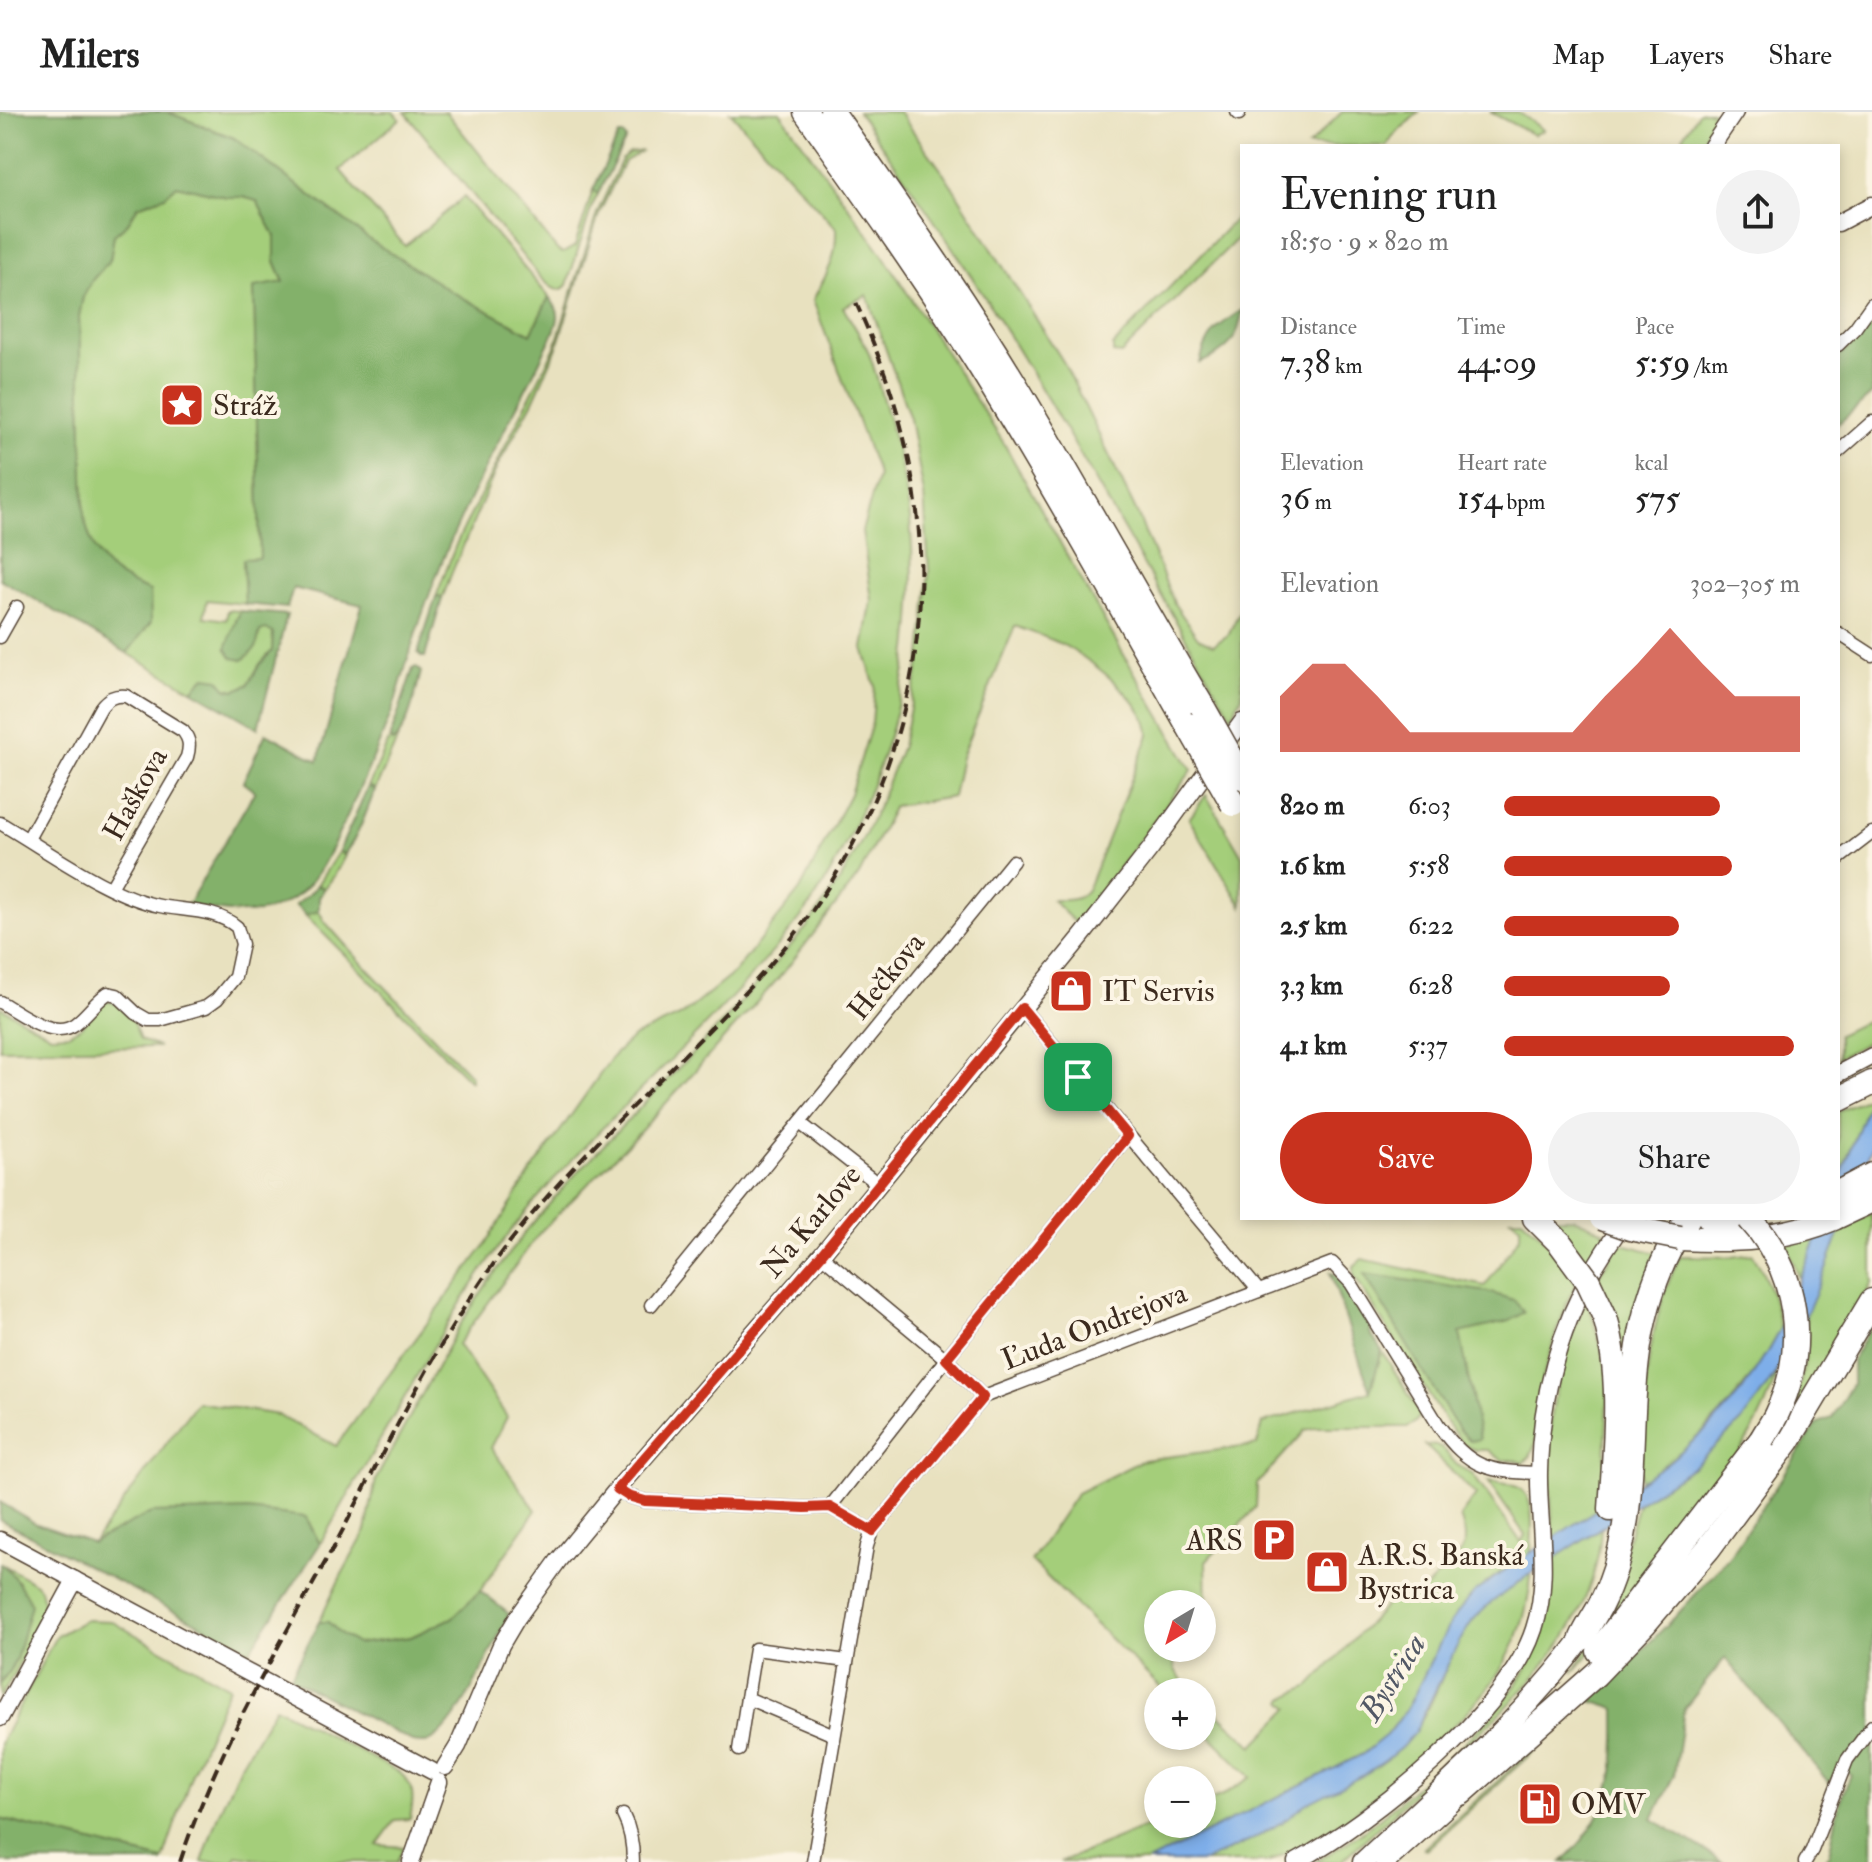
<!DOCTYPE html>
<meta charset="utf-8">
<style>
:root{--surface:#fff;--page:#f2f2f2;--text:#222;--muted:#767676;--line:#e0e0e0;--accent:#c8321e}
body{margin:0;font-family:"IM FELL Double Pica",serif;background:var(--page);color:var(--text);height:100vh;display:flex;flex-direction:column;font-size:30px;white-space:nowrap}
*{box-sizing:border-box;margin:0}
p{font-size:26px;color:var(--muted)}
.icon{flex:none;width:44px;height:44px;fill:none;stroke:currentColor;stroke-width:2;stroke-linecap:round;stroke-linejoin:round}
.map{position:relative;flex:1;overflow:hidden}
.side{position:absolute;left:1240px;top:32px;width:600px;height:1076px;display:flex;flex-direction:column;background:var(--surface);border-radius:0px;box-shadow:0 4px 12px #0003}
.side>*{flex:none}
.needle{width:52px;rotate:218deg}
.fabs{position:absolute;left:1144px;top:1478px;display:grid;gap:16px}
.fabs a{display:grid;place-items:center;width:72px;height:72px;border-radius:50%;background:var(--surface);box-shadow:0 4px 12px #0003;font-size:40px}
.pin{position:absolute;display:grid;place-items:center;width:68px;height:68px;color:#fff;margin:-34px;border-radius:16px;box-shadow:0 4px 12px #0006}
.round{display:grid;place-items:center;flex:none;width:84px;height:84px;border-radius:42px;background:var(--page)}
.headline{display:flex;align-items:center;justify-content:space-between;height:136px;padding:0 40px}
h1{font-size:44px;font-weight:600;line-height:60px}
.metrics{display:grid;grid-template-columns:repeat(3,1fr);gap:12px;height:136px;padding:8px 40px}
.metrics div{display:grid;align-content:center}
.metrics b{font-size:34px;font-weight:600}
.metrics small{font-size:22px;font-weight:400}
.metrics p{font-size:22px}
.chart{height:224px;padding:16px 40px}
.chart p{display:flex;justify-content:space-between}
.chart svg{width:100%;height:144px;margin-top:8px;fill:var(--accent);opacity:.7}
.action{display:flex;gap:16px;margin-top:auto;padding:16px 40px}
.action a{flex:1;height:92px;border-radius:48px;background:var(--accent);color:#fff;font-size:32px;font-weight:600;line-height:92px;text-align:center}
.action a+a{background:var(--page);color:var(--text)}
ul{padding:0 40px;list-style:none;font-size:26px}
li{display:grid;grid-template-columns:128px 96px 1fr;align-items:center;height:60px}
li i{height:20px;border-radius:10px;background:var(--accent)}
header{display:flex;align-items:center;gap:48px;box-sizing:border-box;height:112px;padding:0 40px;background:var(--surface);border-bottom:2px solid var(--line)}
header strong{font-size:38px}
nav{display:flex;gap:44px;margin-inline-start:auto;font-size:28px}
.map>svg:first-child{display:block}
</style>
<header>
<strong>Milers</strong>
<nav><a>Map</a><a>Layers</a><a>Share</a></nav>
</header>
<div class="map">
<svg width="1872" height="1750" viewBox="0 0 1872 1750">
<rect width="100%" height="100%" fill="#fcf5e5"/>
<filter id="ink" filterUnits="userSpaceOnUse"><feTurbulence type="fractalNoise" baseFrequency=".0125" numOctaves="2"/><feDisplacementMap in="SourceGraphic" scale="16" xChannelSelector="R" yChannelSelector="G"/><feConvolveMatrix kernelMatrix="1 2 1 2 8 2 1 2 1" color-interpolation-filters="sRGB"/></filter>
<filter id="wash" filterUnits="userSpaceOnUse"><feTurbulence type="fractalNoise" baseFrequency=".006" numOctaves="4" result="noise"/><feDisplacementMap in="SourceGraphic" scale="32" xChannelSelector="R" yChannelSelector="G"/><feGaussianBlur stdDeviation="1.8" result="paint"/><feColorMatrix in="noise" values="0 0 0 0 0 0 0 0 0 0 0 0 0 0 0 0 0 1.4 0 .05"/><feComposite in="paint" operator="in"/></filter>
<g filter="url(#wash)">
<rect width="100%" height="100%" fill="#e8e1bf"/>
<g fill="#a4ce7a" stroke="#707c4c" stroke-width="2">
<polygon points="167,0 393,0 400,7 340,58 405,134 464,85 549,185 531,222 452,180 370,128 234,26"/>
<path d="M405 0H446L558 139 563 141 575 134 593 78 598 82 592 94 567 173C557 184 549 173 540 165Z"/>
<path d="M730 0H780L883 143 1003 330 1121 538 1192 658 1107 772 1075 811 1052 788C1067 788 1080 790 1088 776L1149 623C1150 593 1092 549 1067 535 1051 526 1032 521 1015 514L961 645 953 685 894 694 859 763 784 860 639 1021 540 1120 458 1232 507 1305 491 1336 536 1398 480 1479 452 1506 411 1525 357 1532 341 1522 328 1510H319L341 1464 366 1419 376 1367 458 1216 488 1170 526 1119 572 1066 725 908 807 815 842 765 866 721 879 692 902 634 921 545 929 459 924 382 910 307 867 183 843 195C851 209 861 224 868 239 875 256 879 276 885 295 896 331 906 370 910 407 920 512 903 608 859 703 843 739 826 773 802 804 722 907 620 990 535 1089 485 1148 445 1214 407 1281 378 1332 349 1382 320 1432L306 1405 93 1431 197 1290 278 1303 336 1334 484 1135 529 1063 613 944 633 925 682 903 734 861 800 778 850 682 872 611 875 574 863 536 872 488 862 419 878 363 813 188C827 161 837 148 836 116Z"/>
<path d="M858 0H899L947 66 1064 251 1137 401 1175 493 1198 526 1213 533 1228 523 1242 495V584L1231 604C1146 459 1066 311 975 170 938 112 898 56 858 0Z"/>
<polygon points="1342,0 1419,0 1393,24 1387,34 1308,34"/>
<polygon points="1490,0 1518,0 1544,18 1534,23"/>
<path d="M1699 0H1716C1709 11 1707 22 1700 32L1689 34 1683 24Z"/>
<polygon points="642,39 624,50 599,102 556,238 533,289 497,355 452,460 442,487 440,484 436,485 457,430 555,235 597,101 611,71 622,47 630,41"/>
<path d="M177 73 227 85H243L257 89 275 124V149L284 171 254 176 260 447H243L245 492 207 488 204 505 226 508 228 498 241 499C234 510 232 523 227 536L266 516 273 521 272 539 260 552 248 573 236 578 227 576 205 565 192 578 127 541 151 510 128 471 110 459 96 442 88 423 84 403 79 204 83 185 93 167 110 148 114 123 128 111 138 94 165 84Z"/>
<polygon points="1242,100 1242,122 1121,242 1113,241 1113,234"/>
<polygon points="390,626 392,630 398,626 375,678 373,676 368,675"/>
<polygon points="1206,683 1242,744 1242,794 1189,707"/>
<polygon points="339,739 343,743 346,742 334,764 323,779 322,775 317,773"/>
<polygon points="319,799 324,809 360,849 471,964 470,969 305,803"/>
<path d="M105 889C130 892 131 906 140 928L159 935 0 937V895L51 923 68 922 82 914Z"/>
<polygon points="1872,906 1872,928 1838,946 1838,923"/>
<polygon points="1871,984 1840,1065 1838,1066 1838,1000"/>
<polygon points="1872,1101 1872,1171 1836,1234 1760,1356 1690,1441 1722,1400 1783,1314 1793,1294 1800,1272 1805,1249 1806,1203 1840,1116"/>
<polygon points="1511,1106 1522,1106 1543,1125 1578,1168 1567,1190 1543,1264 1535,1333 1530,1345 1523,1351 1515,1348 1502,1348 1488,1338 1475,1338 1465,1334 1448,1313 1354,1164 1354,1154 1362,1147 1485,1174 1520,1124 1520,1114"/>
<polygon points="1548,1106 1574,1106 1608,1121 1587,1150"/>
<polygon points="1818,1125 1800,1167 1786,1133"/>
<polygon points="1619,1131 1657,1141 1625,1280 1597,1167"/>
<path d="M1753 1142C1768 1167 1775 1188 1780 1217 1746 1282 1701 1329 1640 1370 1644 1289 1644 1218 1680 1144L1732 1145Z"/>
<path d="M1587 1185 1609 1264 1603 1394 1553 1426C1552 1391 1547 1356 1550 1321 1553 1273 1569 1229 1587 1185Z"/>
<path d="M1382 1239 1420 1301C1418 1309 1414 1312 1407 1315H1317L1306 1318 1257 1372 1256 1395 1206 1449 1207 1495 1202 1505V1492H1158V1536H1178C1167 1558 1180 1566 1195 1580H1165L1031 1449 1077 1381 1143 1348 1257 1333 1263 1311 1370 1279Z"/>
<path d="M1777 1260C1761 1319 1726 1358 1690 1407 1657 1451 1624 1496 1591 1540L1573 1561 1603 1511 1638 1392 1693 1355 1741 1309Z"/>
<path d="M1425 1333 1437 1334 1445 1339 1456 1352 1473 1363 1521 1430 1525 1423 1488 1369C1496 1371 1506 1371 1514 1374 1538 1380 1531 1421 1531 1441 1505 1457 1477 1474 1459 1499 1432 1536 1421 1583 1391 1618 1384 1627 1372 1634 1363 1642L1148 1750H1060L1158 1710V1712H1202V1691L1223 1683 1251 1665 1202 1616V1587L1253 1634 1290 1596 1283 1589 1285 1586 1310 1574 1386 1493C1399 1483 1404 1489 1418 1484L1460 1442C1468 1429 1465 1419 1460 1405L1476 1383Z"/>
<path d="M1601 1416C1597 1495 1555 1544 1503 1599L1341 1750H1314C1362 1725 1396 1693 1435 1657 1472 1623 1512 1590 1533 1543 1547 1512 1550 1480 1553 1447Z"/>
<polygon points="4,1453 36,1472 40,1477 44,1493 27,1537 0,1587 0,1573 16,1548 20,1472"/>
<path d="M1531 1462C1529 1497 1518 1530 1499 1560 1481 1589 1454 1614 1428 1637 1404 1659 1380 1682 1353 1702 1328 1720 1301 1734 1273 1748L1269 1750H1203C1233 1737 1263 1724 1289 1705 1296 1700 1302 1694 1309 1690 1346 1669 1388 1657 1414 1620 1439 1585 1447 1541 1474 1507 1489 1488 1511 1475 1531 1462Z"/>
<polygon points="85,1508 111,1509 229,1575 192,1661 163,1748 0,1707 0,1632 56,1524"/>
<path d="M275 1595 399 1660C415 1673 414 1687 410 1707L395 1708 377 1733 403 1735 397 1750H274L237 1744 234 1750H202L217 1705 240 1654Z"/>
<polygon points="1566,1602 1570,1605 1569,1607 1427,1737 1424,1736 1525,1644"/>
</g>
<g fill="#83b16a" stroke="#5f6e44" stroke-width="2">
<path d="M0 0H167L234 26 370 128 452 180 531 222 549 185C553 191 559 198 558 206 557 217 549 230 544 240 528 275 509 308 492 342 467 391 444 440 426 492 414 524 405 557 395 590 381 632 361 673 343 713 330 739 318 770 292 787 257 810 226 799 187 794L255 679 243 670 266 621 318 649 362 493 293 476 287 496 245 492 243 447 260 446 254 175 284 170 275 149V124L257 89 243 85H227L177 73 165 84 138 94 128 111 114 123 110 148 93 167 83 185 79 204 84 403C92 446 109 464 150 479L151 510 127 541 0 467Z"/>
<polygon points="619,23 623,23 626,27 598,82 593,78"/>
<path d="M1242 198C1240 228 1226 240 1200 251 1206 223 1218 213 1242 198Z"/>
<polygon points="1872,205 1872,282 1838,312 1838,245 1854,231"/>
<polygon points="440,484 442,487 425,545 422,545 418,541 436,485"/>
<path d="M241 499 287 503 258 616 192 578 205 565 219 567 227 577 236 578 248 573 260 552 272 539 273 521 266 517 260 519 256 536 243 548 233 546 226 536C232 523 234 510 241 499Z"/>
<path d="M416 555 421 560C416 578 408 621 392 630L390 626 413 557Z"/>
<path d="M368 675 373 676 375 678C367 698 357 729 343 743L339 739Z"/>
<polygon points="317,773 322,775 323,779 319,786 319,799 305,803 295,793 310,781"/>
<polygon points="1330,1160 1336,1163 1371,1216 1370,1221 1382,1239 1370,1279"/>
<polygon points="1364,1162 1488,1180 1514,1188 1524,1200 1510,1209 1460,1221 1480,1327 1471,1329 1458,1317"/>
<path d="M1872 1212V1750H1823L1829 1742 1840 1688 1851 1663 1839 1653 1829 1671 1725 1546 1684 1597 1674 1663 1653 1707 1723 1750H1562C1590 1724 1609 1692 1614 1654 1617 1636 1616 1616 1616 1597L1591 1589 1675 1505 1730 1444 1818 1311 1832 1306 1852 1272V1248Z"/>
<polygon points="0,1390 37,1412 92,1431 151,1401 248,1398 306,1405 320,1432 250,1539 0,1408"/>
<path d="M0 1451C14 1462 23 1477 31 1492L16 1548 0 1573Z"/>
<path d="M480 1479 509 1502C495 1529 456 1623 426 1631 424 1631 416 1631 414 1630L290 1566 319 1510H328L341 1522 357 1532 411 1525 452 1506Z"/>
<polygon points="0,1707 163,1748 162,1750 0,1750"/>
</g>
<polygon fill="#7eaee9" stroke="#5c6c84" stroke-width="2" points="1872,982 1872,1034 1826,1157 1806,1203 1783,1249 1759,1286 1741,1310 1693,1355 1526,1465 1492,1490 1473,1508 1459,1530 1415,1620 1402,1635 1386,1648 1364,1663 1306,1692 1290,1705 1250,1729 1203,1750 1148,1750 1363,1642 1390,1620 1408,1595 1447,1517 1460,1497 1476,1479 1512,1453 1666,1352 1711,1314 1725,1298 1742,1279 1769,1237 1780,1217 1825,1106 1838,1106 1838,1071"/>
</g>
<g filter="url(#ink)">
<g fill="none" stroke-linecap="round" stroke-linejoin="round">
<g stroke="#554536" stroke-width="15">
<g id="minor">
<polyline points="1237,0 1239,2"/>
<polyline points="1838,233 1855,216 1872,192"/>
<polyline points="1838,340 1872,310"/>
<polyline points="1838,521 1872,543"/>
<polyline points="0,525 17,495"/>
<path d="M0 711C47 738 108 784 160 794 186 799 216 797 237 815L242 832 235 865 217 887 206 895 160 908H148L136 901 117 883 108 881C95 890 87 903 75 912 53 928 20 901 0 890"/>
<path d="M28 727 101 595C108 586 114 583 126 584L183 619C190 628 190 634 187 645L111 776"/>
<polyline points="1838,747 1872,721"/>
<polyline points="1022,896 1259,1179"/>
<polyline points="800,1011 878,1072"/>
<polyline points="821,1143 946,1247 983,1285"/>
<polyline points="651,1193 1013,749"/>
<polyline points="617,1377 628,1384 645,1389 805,1396 830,1395 872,1419"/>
<polyline points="830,1395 954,1237 1128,1024"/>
<polyline points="834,1623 747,1586 755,1537 847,1549"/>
<polyline points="739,1638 747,1586"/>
<path d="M623 1703C631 1718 633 1733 633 1750"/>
<path d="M813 1750 867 1434 872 1419 983 1285 1332 1151 1351 1171 1439 1314C1470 1357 1489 1360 1539 1361"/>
<polyline points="1805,1750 1812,1738 1847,1648 1872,1614"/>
</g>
</g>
<g stroke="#554536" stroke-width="19">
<g id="tertiary">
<polyline points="1712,34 1735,0"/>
<polyline points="1838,111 1872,93"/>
<polyline points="1838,962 1872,944"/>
<polyline points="0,1428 432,1659"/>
<polyline points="0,1606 75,1468"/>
<polyline points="445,1655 458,1634 501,1533 517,1506 558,1449 617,1377 821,1143 1082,824 1151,736 1242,610"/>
<polyline points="411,1750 439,1670"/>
<path d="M1296 1750C1373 1708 1507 1601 1534 1517 1551 1465 1538 1412 1539 1360 1541 1266 1570 1181 1627 1107"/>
</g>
</g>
<g stroke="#554536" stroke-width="23">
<g id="primary">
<path d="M1363 1750C1439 1679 1520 1610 1582 1526"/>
<polyline points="1385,1750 1461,1681"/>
</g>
</g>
<g stroke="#554536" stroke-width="27">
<g id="motorway">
<path d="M806 0C866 84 926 168 981 256 1053 373 1120 493 1188 613"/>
<path d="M832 0C902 100 972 199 1034 304 1091 400 1145 498 1202 594"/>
<polyline points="1838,988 1872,971"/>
<polyline points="1838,1081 1872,1063"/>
<polyline points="1838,1104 1872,1088"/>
<polyline points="1535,1106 1560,1131"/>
<polyline points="1710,1106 1743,1106"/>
<path d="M1680 1126C1732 1129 1786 1127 1834 1106"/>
<path d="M1605 1205C1623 1267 1615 1334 1611 1397"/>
<path d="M1582 1526C1587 1515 1594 1505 1600 1494 1612 1470 1621 1439 1625 1413 1634 1358 1630 1303 1637 1248 1643 1198 1659 1148 1688 1106"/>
<polyline points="1599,1539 1762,1327"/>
<polyline points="1461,1681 1596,1562 1644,1512 1708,1437 1788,1329 1872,1189"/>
</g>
</g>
<use href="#minor" stroke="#fff" stroke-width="12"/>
<use href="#tertiary" stroke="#fff" stroke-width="16"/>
<use href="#primary" stroke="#fff" stroke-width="20"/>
<use href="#motorway" stroke="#fff" stroke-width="24"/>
<path stroke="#3b2a1e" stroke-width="4" stroke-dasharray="12 6" stroke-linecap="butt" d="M180 1750C218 1635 280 1532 338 1427 391 1327 440 1221 509 1131 586 1031 685 949 768 855 894 712 949 522 906 335 895 285 877 237 856 191"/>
<g stroke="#554536" stroke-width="27" stroke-linecap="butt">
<g id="motorway-bridge">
<polyline points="1202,594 1242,665"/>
<polyline points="1188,613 1233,692"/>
<polyline points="1602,1106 1630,1116 1680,1126"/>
<path d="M1749 1106C1798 1159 1809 1235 1777 1301 1773 1310 1767 1318 1762 1327"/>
<polyline points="1560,1131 1588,1169 1605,1205"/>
</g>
</g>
<use href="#motorway-bridge" stroke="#fff" stroke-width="24"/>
</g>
</g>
<g fill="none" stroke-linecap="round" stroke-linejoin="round" filter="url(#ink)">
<g stroke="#fff" stroke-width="16">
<polygon id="route" points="1022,896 1128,1024 946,1247 983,1285 872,1419 830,1395 805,1396 645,1389 628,1384 617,1377 821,1143"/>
</g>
<use href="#route" stroke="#c8321e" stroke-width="10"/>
</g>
<defs>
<g id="sight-square" transform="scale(2.3)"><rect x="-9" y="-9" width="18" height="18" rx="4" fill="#c8321e" stroke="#fcf5e5"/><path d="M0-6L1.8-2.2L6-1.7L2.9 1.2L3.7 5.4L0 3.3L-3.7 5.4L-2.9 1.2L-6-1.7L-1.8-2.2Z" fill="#fff"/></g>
<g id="shop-square" transform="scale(2.3)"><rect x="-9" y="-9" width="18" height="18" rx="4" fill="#c8321e" stroke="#fcf5e5"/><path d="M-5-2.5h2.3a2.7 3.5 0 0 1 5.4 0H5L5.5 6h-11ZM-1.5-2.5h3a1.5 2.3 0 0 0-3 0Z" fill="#fff"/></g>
<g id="parking-square" transform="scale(2.3)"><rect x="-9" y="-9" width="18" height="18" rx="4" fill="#c8321e" stroke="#fcf5e5"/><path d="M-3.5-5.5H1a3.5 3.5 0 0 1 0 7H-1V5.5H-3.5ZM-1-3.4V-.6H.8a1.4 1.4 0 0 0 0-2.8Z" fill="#fff"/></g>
<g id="fuel-square" transform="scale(2.3)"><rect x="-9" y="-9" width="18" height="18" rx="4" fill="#c8321e" stroke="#fcf5e5"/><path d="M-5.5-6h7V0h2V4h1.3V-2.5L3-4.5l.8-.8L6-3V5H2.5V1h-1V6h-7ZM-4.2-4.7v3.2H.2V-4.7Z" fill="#fff"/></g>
</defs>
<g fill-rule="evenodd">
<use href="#sight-square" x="182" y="293"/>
<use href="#shop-square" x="1071" y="879"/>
<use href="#parking-square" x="1274" y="1428"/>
<use href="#shop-square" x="1327" y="1460"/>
<use href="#fuel-square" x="1540" y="1692"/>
</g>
<g text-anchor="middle" stroke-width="8" stroke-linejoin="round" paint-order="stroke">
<g font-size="30" fill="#3b2a1e" stroke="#fcf5e5" text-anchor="start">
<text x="213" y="303">Stráž</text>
<text x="1102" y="889">IT Servis</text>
<text x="1243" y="1438" text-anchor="end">ARS</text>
<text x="1358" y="1453">A.R.S. Banská<tspan x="1358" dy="34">Bystrica</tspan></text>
<text x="1571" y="1702">OMV</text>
</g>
<g font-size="30" fill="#3b2a1e" stroke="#fcf5e5">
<text transform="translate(135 682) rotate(-61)" y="10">Haškova</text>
<text transform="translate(886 864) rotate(-51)" y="10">Hečkova</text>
<text transform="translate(811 1109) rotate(-50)" y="10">Na Karlove</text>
<text transform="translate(1094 1214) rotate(-21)" y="10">Ľuda Ondrejova</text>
</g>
<g font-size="32" font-style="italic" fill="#525865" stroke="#fcf5e5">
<text transform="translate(1392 1565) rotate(-58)" y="11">Bystrica</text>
</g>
</g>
</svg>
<div class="fabs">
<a><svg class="needle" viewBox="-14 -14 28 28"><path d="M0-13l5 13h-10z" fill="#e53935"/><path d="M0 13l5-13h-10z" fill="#767676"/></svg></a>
<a>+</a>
<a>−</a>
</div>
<div class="pin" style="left:1078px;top:965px;background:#1e9e55"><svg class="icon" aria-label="arrive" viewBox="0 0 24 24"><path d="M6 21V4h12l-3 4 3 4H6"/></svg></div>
<section class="side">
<div class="headline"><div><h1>Evening run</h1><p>18:50 · 9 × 820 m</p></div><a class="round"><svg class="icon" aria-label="share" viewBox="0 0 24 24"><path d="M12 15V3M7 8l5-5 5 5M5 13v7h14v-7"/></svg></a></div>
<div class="metrics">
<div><p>Distance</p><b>7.38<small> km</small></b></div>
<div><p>Time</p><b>44:09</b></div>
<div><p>Pace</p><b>5:59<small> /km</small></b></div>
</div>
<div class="metrics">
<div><p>Elevation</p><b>36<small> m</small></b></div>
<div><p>Heart rate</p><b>154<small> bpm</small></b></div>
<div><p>kcal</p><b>575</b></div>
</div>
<div class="chart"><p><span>Elevation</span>302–305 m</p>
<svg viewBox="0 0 160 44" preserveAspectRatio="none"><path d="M0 44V27L10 17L20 17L30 27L40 38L50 38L60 38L70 38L80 38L90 38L100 27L110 17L120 6L130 17L140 27L150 27L160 27V44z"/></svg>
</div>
<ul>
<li><b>820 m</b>6:03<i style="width:73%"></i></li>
<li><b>1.6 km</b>5:58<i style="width:77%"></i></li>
<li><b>2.5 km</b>6:22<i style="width:59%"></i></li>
<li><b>3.3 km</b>6:28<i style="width:56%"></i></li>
<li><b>4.1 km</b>5:37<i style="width:98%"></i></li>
</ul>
<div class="action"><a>Save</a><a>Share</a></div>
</section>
</div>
